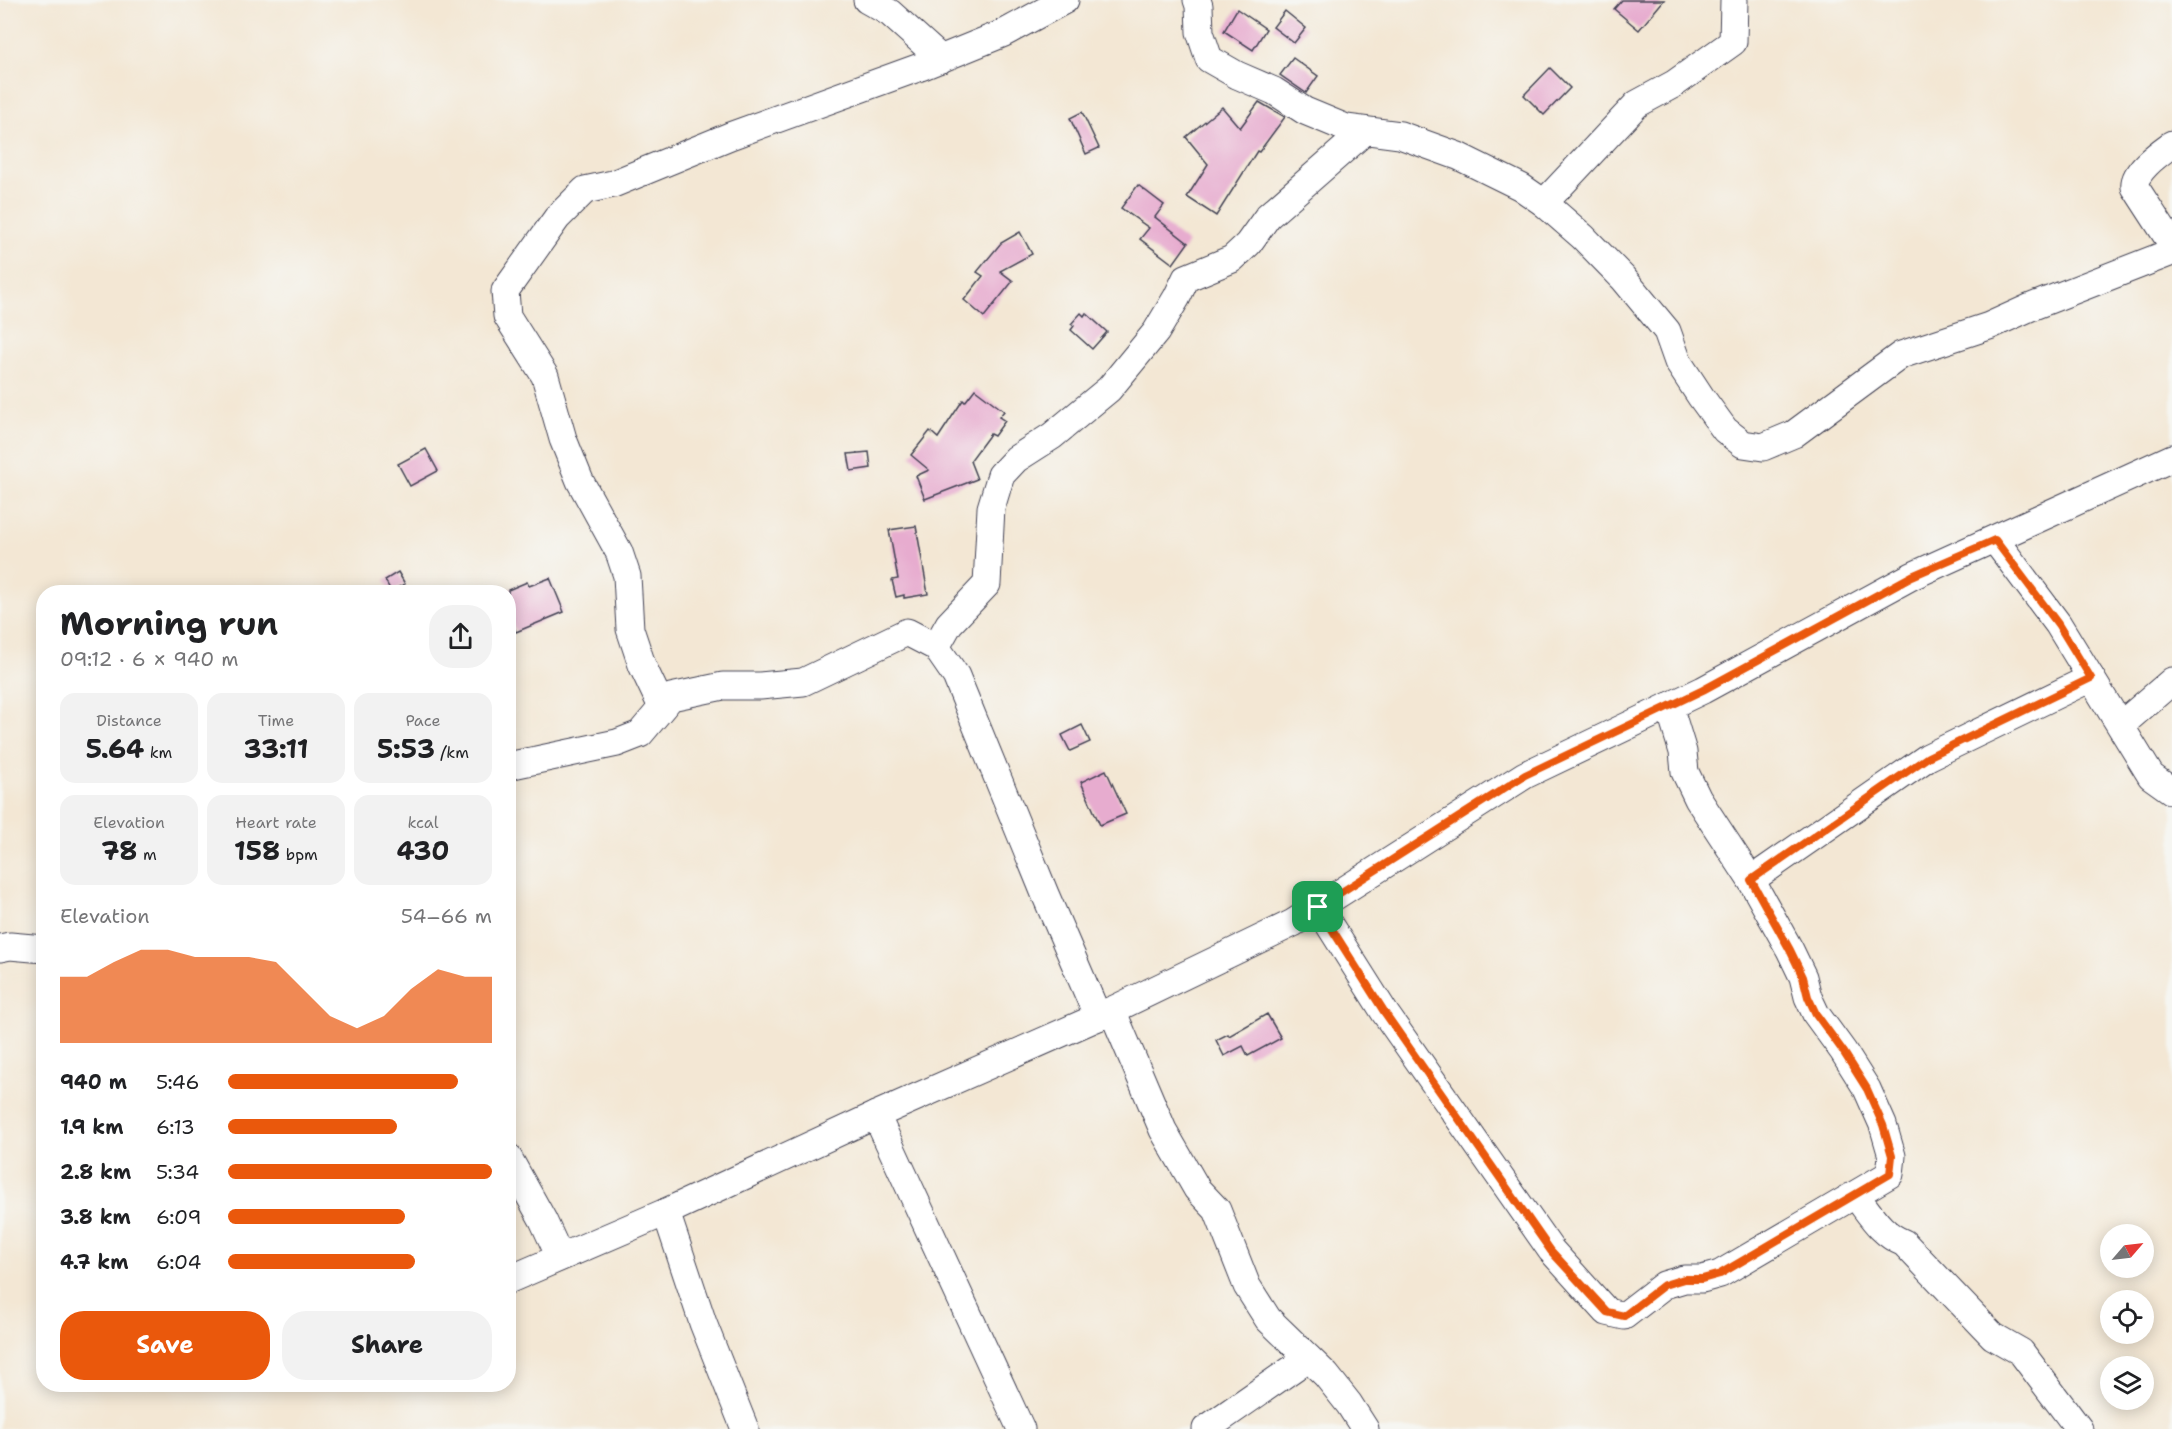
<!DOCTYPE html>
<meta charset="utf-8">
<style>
:root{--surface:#fff;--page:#f2f2f2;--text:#202124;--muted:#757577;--accent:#ea580c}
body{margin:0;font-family:"Shantell Sans",sans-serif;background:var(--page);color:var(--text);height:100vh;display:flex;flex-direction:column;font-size:22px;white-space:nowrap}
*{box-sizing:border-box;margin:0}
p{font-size:20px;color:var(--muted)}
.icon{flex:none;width:33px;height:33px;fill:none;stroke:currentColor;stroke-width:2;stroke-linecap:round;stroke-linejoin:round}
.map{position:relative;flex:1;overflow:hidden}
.drawer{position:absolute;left:36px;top:585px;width:480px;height:807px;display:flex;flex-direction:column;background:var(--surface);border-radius:24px;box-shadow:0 3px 15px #0003}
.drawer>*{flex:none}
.needle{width:39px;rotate:62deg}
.buttons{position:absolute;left:2100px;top:1224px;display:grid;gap:12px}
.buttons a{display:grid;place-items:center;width:54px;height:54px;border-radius:50%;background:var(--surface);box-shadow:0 3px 15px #0003;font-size:30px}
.pin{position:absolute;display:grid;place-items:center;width:51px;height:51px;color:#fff;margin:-26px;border-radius:12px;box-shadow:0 3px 9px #0006}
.round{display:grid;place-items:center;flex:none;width:63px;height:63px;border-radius:24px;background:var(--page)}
.headline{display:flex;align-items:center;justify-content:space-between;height:102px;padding:0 24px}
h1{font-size:33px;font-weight:700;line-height:45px}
.stats{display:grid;grid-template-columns:repeat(3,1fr);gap:9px;height:102px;padding:6px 24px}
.stats div{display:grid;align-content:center;border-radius:15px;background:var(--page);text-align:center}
.stats b{font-size:26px;font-weight:700}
.stats small{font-size:16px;font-weight:400}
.stats p{font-size:16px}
.chart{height:168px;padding:12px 24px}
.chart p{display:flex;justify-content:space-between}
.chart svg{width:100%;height:108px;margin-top:6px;fill:var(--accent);opacity:.7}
.button{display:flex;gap:12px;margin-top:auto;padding:12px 24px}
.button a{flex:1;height:69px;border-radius:24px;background:var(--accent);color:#fff;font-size:24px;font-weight:700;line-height:69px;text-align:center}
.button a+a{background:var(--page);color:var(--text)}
ul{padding:0 24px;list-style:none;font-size:20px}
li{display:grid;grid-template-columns:96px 72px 1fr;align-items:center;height:45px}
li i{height:15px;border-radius:8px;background:var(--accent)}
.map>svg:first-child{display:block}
</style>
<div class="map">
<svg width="2172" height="1429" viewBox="0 0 2172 1429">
<rect width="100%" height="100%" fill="#f6f6f2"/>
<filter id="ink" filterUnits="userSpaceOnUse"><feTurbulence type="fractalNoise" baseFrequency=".0167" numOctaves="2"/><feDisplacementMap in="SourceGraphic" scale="12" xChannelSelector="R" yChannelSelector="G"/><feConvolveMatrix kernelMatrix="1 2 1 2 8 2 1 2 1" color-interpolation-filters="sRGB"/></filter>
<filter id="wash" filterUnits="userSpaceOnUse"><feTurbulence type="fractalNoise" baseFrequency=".008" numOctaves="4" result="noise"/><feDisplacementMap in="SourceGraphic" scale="24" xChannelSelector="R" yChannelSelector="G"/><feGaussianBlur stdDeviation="1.35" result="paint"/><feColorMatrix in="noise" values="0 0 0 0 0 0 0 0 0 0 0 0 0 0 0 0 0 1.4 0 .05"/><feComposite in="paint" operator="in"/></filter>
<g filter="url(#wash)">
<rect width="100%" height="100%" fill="#f3e7d4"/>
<g id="blocks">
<g fill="#e7accf">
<polygon points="1622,0 1664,0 1639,30 1614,9"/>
<polygon points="1237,9 1266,29 1253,50 1224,31"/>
<polygon points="1285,11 1306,28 1294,43 1273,27"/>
<polygon points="1293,58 1318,76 1306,93 1280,75"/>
<polygon points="1550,68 1570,88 1544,115 1524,95"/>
<polygon points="1259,102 1285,117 1259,152 1257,151 1216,216 1187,197 1208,164 1186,137 1222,107 1240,128"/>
<polygon points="1082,112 1099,148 1086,154 1070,118"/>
<polygon points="1138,185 1164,205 1155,217 1188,243 1173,264 1140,239 1149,228 1121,208"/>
<polygon points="1020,232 1032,254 1000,271 1013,281 984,317 964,300 983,276 977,272 1001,243"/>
<polygon points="1081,313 1084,316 1086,313 1107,332 1092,349 1071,330 1074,326 1071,324"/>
<polygon points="975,389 1004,411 999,417 1005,421 994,436 990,434 970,461 977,479 925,499 916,476 929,470 911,455 930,431 938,438 963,400 965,402"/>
<polygon points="426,449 438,471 410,486 398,464"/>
<polygon points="869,452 871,468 851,471 848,454"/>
<polygon points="916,526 928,594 904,598 904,595 896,597 892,580 898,579 889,530"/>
<polygon points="398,572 405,584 391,591 385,580"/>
<polygon points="550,578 564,612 516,632 508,614 508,590 527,582 529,586"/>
<polygon points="1082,725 1090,742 1070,751 1062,735"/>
<polygon points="1106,770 1126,814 1100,825 1081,782"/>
<polygon points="1267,1014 1281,1038 1248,1056 1243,1046 1224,1056 1216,1040 1228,1034 1229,1036"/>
</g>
</g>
</g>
<g filter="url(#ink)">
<use href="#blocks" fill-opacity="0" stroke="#414052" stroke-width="1.5"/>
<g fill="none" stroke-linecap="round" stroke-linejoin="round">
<g stroke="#414052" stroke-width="29">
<g id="minor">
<polyline points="867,0 890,13 941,59"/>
<polyline points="1197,0 1199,6 1200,32 1209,59 1237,75 1274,91 1305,111 1346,128 1400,135 1458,156 1521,187 1544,203 1583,237 1623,278 1667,331 1678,362 1701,397 1725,430 1743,444 1763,447 1794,434 1901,355 1989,326 2031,307 2172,252"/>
<path d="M2172 144C2161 152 2132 172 2135 187L2172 244"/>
<polyline points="1544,203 1637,104 1674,84 1733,42 1734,0"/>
<polyline points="1995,540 2058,624 2151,776 2172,791"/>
<polyline points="936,647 949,624 987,584 991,508 1001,475 1016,459 1052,436 1109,389 1156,332 1177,297 1186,278 1232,259 1248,244 1268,216 1365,131"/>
<polyline points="662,707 642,665 630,629 627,576 619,552 580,481 563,439 545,376 507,316 505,291 557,218 585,190 613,184 730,136 923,66 1004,33 1065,0"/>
<polyline points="2121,725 2172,681"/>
<polyline points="508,766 617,743 640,734 671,697 723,686 760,686 803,682 907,632 936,647 956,676 1045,894 1098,1017"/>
<polyline points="1751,880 1928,757 2091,678"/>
<polyline points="1318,907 1385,1013 1551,1250 1607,1312 1624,1316 1664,1285 1684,1279 1702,1279 1720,1274 1890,1174 1892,1156 1883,1125 1867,1089 1843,1051 1816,1014 1808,997 1803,977 1790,950 1751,880 1698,799 1685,772 1683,752 1669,706"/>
<polyline points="0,948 10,946 44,949"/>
<polyline points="1112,1010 1163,1130 1197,1189 1217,1210 1247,1286 1268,1319 1326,1375 1349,1404 1365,1429"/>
<polyline points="876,1115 1021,1429"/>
<polyline points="508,1157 543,1220 560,1257"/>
<path d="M1856 1196C1871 1215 1881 1234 1904 1243L1993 1336 2021 1352 2079 1429"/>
<polyline points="666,1212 703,1323 745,1429"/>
<polyline points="508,1280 666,1212 876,1115 1098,1017 1293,923 1525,775 1703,690 1912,576 2172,458"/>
<polyline points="1206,1429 1308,1358"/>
</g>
</g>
<use href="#minor" stroke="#fff" stroke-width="27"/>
</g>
</g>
<g fill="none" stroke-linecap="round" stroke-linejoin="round" filter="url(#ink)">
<g stroke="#fff" stroke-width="12">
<polygon id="route" points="1995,540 2058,624 2091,678 1928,757 1751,880 1790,950 1803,977 1808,997 1816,1014 1843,1051 1867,1089 1883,1125 1892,1156 1890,1174 1720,1274 1702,1279 1684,1279 1664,1285 1624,1316 1607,1312 1551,1251 1385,1013 1318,907 1525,775 1703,690 1912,576"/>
</g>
<use href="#route" stroke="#ea580c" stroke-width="8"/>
</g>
</svg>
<div class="buttons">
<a><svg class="needle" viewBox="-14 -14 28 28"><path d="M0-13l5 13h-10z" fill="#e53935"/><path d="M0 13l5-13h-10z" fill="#757577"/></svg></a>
<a><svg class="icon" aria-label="locate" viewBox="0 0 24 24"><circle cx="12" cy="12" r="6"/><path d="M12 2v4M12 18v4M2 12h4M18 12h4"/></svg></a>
<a><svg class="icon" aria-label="layers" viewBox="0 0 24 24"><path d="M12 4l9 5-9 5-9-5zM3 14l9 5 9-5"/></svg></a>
</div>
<div class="pin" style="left:1318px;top:907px;background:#1e9e55"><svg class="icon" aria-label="arrive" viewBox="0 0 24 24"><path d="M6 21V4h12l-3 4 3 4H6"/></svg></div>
<section class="drawer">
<div class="headline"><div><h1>Morning run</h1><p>09:12 · 6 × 940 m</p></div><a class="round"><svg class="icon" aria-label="share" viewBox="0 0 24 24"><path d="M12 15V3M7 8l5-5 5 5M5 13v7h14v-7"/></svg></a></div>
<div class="stats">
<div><p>Distance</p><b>5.64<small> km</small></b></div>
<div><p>Time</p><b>33:11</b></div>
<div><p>Pace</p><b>5:53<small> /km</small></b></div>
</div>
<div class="stats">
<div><p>Elevation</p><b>78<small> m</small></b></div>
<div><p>Heart rate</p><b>158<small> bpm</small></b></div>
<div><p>kcal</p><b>430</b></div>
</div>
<div class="chart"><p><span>Elevation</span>54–66 m</p>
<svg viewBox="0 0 160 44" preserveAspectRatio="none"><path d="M0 44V17L10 17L20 11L30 6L40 6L50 9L60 9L70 9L80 11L90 22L100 33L110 38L120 33L130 22L140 14L150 17L160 17V44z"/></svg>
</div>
<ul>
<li><b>940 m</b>5:46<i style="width:87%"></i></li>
<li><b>1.9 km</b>6:13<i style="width:64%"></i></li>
<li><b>2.8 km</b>5:34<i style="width:100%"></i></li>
<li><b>3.8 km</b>6:09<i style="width:67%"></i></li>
<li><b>4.7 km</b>6:04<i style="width:71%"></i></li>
</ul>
<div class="button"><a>Save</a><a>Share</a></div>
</section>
</div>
